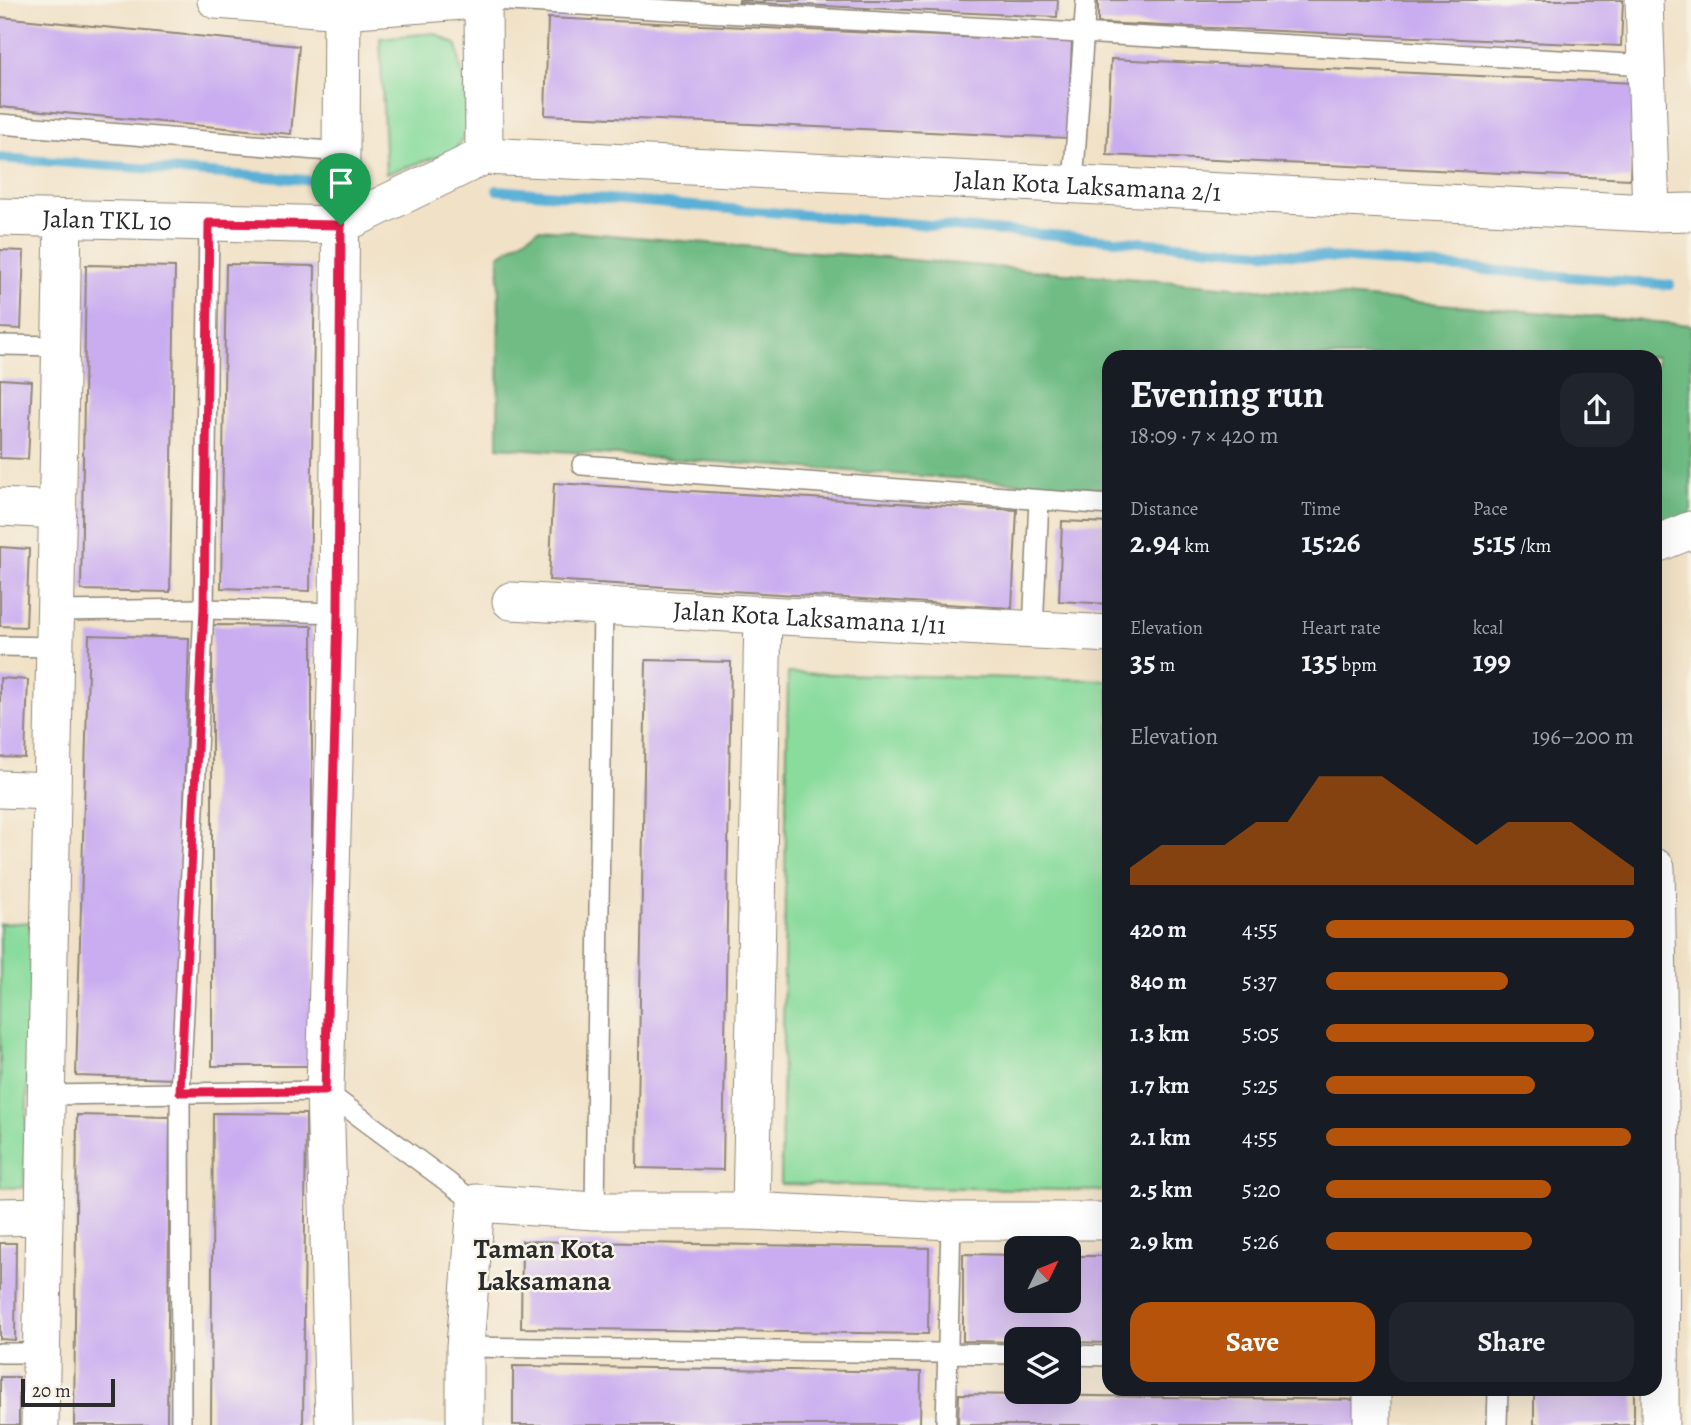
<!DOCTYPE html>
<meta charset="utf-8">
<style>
:root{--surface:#171b24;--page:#20242c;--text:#f1f3f6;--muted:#9ea1a6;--accent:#b45309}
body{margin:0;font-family:Alegreya,serif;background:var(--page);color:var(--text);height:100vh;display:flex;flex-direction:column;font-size:26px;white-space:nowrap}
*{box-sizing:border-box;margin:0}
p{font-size:23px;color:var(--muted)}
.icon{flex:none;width:38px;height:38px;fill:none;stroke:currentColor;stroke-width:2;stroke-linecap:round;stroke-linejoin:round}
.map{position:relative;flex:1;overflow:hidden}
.side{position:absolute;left:1102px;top:350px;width:560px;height:1046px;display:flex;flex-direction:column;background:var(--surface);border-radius:21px;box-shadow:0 7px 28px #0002}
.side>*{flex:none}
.needle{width:46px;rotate:47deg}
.controls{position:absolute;left:1004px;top:1236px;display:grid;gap:14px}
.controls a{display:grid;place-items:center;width:77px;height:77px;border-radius:14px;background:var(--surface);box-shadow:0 7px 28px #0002;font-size:35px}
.scale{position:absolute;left:21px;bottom:18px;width:94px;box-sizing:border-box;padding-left:7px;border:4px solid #2b2b2b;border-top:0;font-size:19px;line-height:24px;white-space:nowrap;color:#2b2b2b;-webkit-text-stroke:5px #f7f3e8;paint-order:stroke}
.pin{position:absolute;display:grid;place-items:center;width:60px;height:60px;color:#fff;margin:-72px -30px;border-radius:50% 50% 50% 0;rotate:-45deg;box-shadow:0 0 7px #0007}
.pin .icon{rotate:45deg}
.round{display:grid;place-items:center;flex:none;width:74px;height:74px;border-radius:21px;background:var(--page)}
.headline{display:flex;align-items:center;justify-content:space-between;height:119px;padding:0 28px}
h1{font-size:38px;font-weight:600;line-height:52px}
.figures{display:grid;grid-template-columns:repeat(3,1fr);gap:10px;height:119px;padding:7px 28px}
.figures div{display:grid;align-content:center}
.figures b{font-size:30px;font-weight:600}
.figures small{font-size:19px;font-weight:400}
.figures p{font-size:19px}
.chart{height:196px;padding:14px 28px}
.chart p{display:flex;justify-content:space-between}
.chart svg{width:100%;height:126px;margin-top:7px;fill:var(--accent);opacity:.7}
.action{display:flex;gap:14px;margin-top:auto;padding:14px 28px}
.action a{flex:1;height:80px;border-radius:21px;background:var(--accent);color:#fff;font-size:28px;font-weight:600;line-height:80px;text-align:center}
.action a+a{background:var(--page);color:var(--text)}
ul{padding:0 28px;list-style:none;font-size:23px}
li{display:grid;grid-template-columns:112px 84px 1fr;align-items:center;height:52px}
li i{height:18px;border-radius:9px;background:var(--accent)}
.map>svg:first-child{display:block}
</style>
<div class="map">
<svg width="1691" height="1425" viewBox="0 0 1691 1425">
<rect width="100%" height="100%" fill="#f7f3e8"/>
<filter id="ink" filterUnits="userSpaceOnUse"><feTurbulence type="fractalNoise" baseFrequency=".0143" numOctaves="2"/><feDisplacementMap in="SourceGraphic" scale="14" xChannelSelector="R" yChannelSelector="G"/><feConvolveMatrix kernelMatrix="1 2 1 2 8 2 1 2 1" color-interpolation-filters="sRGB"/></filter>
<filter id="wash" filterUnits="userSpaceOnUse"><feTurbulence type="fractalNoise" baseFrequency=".00686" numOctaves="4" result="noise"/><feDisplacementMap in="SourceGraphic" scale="28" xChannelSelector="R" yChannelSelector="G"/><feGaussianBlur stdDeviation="1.57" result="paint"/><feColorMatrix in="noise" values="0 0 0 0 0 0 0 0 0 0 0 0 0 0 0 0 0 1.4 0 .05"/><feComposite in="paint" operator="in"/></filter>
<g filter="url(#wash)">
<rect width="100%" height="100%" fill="#f1e2c7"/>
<g fill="#8adc9d" stroke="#5a8464" stroke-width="2">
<polygon points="434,33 457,45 470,126 455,151 386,174 380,38"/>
<polygon points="788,673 1109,680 1109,1191 781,1184"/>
<polygon points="33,922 24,1188 0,1187 0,924"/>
</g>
<polygon fill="#6fbc84" stroke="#4d7458" stroke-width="2" points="539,229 1691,325 1691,530 1656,527 1656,357 1110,357 1109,489 498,447 499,255"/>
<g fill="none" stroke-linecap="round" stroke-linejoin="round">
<g stroke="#5ab0d6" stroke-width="10">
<polyline points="0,158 307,180"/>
<polyline points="497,190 1670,285"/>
</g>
</g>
<g id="blocks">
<g fill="#caadf0">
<polygon points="739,0 1058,0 1057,17 739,2"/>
<polygon points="1098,0 1623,0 1621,46 1098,23"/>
<polygon points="0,17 299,46 291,134 0,107"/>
<polygon points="548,18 1072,42 1068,138 545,115"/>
<polygon points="1111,59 1634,83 1630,179 1107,155"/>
<polygon points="0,250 24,251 21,329 0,328"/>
<polygon points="226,264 315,266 310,591 221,588"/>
<polygon points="86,265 175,267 170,592 81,590"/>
<polygon points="0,379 32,381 28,459 0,458"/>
<polygon points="554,483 1017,510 1012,608 549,580"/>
<polygon points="1062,521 1110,523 1110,604 1059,601"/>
<polygon points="0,547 29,549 26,627 0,626"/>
<polygon points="212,625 312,626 312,1066 212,1066"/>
<polygon points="89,635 189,638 176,1079 76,1076"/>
<polygon points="646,660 731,662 723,1170 637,1168"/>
<polygon points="0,678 28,680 25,758 0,757"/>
<polygon points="213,1113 306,1114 303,1425 211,1425"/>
<polygon points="77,1115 170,1117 167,1425 74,1425"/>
<polygon points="522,1241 929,1248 928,1334 521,1328"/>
<polygon points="0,1243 16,1243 15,1340 0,1339"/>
<polygon points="963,1254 1017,1255 1017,1300 1069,1300 1069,1256 1110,1256 1110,1343 1069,1342 1069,1339 1017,1339 1017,1342 963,1341"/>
<polygon points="513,1366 921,1372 920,1425 513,1425"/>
<rect x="0" y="1377" width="19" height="48"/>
<rect x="1534" y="1390" width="100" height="35"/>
<polygon points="959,1394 1366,1400 1366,1425 958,1425"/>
</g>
</g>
</g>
<g filter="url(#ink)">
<use href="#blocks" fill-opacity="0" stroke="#8e8679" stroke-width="2"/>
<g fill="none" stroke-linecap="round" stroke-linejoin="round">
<g stroke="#8e8679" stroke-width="22">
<g id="service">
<polyline points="493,0 1647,65"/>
<polyline points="0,124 341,152"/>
<polyline points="1073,185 1086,0"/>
<polyline points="0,345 61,346"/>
<polyline points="582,465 1110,505"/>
<polyline points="56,611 204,609 338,613"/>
<polyline points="1033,630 1039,500"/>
<polyline points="0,646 55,647"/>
<polyline points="46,1095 325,1091 476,1203"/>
<polyline points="595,1211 603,606"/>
<polyline points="465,1347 1017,1354"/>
<polyline points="0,1353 42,1353"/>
<polyline points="1069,1355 1110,1356"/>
<polyline points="181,1425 180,1092 204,609 209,223"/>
<polyline points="946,1425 951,1221"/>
<polyline points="1497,1425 1498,1390"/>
</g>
</g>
<g stroke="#8e8679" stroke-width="39">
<g id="minor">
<polyline points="216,0 342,10 476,0"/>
<polyline points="483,0 484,156"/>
<polyline points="1644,0 1651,213"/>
<path id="s1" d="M0 217 341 225 484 156 1651 213 1691 212"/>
<polyline points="0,507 58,510"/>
<polyline points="1656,544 1691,530"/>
<path id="s2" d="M511 601 1110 634"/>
<polyline points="0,789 52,791"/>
<polyline points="1656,868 1661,1170 1660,1425"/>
<polyline points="751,1211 763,615"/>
<polyline points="0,1217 44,1216"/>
<polyline points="40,1425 63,220"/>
<polyline points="334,1425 325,1091 338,613 342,0"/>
<polyline points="465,1425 465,1347 476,1203 595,1211 751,1211 951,1221 1110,1221"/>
<polyline points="1372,1425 1372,1390"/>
</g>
</g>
<use href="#service" stroke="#fff" stroke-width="19"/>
<use href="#minor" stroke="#fff" stroke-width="37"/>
</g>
</g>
<g fill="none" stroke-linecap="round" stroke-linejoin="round" filter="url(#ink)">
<g stroke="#fff" stroke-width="14">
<polygon id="route" points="209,223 341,225 338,613 325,1091 180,1092 204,609"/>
</g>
<use href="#route" stroke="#e11d48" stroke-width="9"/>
</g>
<g text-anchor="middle" stroke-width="5" stroke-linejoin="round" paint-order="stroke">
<g font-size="26" fill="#2b2b2b" stroke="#f7f3e8">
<text dy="9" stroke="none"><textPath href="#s1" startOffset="1104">Jalan Kota Laksamana 2/1</textPath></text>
<text dy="9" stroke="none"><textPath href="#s1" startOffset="107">Jalan TKL 10</textPath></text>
<text dy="9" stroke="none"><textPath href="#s2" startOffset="299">Jalan Kota Laksamana 1/11</textPath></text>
</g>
<g font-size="28" font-weight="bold" fill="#2b2b2b" stroke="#f7f3e8">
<text x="544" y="1258">Taman Kota<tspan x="544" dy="32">Laksamana</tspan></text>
</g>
</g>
</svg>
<div class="controls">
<a><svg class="needle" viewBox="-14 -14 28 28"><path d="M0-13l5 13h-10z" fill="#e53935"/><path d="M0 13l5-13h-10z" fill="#9ea1a6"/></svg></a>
<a><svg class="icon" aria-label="layers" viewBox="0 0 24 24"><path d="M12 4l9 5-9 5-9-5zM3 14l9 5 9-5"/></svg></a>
</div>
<div class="scale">20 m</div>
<div class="pin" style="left:341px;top:225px;background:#1e9e55"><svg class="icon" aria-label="arrive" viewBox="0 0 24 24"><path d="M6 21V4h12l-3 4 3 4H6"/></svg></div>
<section class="side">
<div class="headline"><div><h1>Evening run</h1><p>18:09 · 7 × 420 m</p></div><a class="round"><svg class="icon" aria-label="share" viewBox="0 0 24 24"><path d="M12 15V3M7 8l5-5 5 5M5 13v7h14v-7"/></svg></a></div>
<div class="figures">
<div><p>Distance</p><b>2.94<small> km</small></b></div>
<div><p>Time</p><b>15:26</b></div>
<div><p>Pace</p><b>5:15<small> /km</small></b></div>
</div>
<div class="figures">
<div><p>Elevation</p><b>35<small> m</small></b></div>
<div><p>Heart rate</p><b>135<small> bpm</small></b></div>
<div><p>kcal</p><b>199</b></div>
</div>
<div class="chart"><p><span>Elevation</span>196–200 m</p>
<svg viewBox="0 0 160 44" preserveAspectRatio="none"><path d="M0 44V38L10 30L20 30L30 30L40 22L50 22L60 6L70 6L80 6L90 14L100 22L110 30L120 22L130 22L140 22L150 30L160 38V44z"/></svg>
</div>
<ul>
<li><b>420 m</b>4:55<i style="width:100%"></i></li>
<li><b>840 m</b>5:37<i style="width:59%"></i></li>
<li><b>1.3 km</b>5:05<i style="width:87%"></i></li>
<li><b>1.7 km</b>5:25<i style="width:68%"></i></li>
<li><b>2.1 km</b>4:55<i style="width:99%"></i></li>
<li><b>2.5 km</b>5:20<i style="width:73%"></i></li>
<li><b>2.9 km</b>5:26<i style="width:67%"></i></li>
</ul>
<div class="action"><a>Save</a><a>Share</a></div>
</section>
</div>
